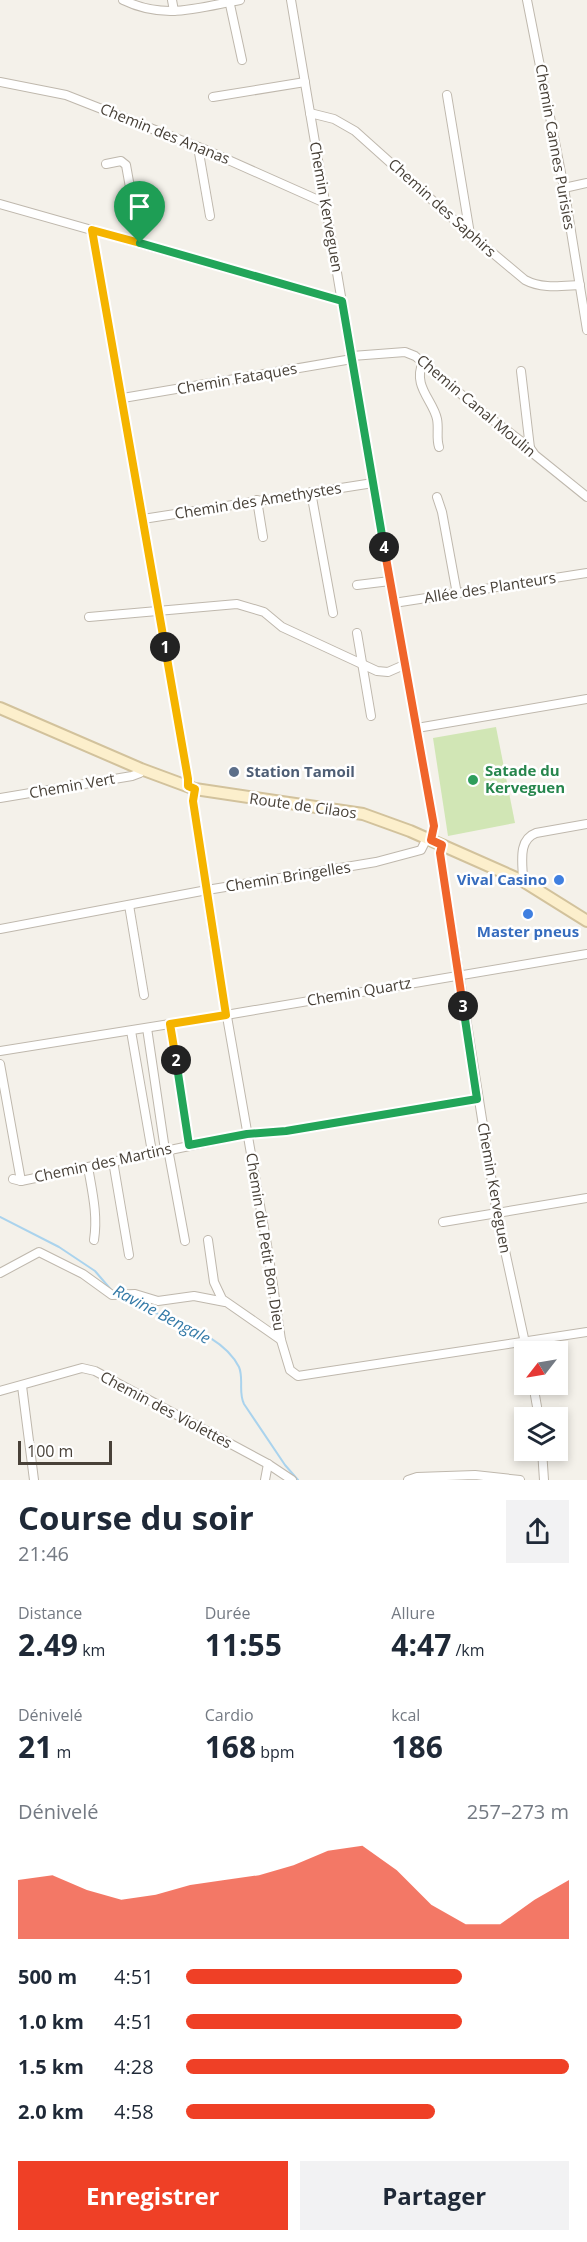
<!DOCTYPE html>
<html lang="fr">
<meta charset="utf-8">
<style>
:root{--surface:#fff;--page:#f2f2f3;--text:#1f2937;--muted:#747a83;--accent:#ef4026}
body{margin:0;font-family:"Open Sans",sans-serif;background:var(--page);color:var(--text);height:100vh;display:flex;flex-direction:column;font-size:22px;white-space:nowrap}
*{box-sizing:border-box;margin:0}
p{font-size:20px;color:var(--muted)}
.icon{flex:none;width:33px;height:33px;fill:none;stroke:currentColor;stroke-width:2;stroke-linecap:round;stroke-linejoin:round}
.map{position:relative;height:1480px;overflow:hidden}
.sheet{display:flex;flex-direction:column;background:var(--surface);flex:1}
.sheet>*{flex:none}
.needle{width:39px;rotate:239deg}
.tools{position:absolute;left:514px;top:1341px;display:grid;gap:12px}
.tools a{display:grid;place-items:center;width:54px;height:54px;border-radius:0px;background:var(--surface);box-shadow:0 3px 9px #0003;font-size:30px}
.scale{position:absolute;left:18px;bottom:15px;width:94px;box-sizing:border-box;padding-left:6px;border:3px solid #484138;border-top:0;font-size:16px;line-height:21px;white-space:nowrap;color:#484138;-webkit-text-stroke:4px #fff;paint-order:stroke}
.pin{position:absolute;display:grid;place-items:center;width:51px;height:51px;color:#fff;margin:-62px -26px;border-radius:50% 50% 50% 0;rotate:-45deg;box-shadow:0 0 6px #0007}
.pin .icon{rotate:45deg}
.km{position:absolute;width:30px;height:30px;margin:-15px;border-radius:50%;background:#222;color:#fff;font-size:16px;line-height:30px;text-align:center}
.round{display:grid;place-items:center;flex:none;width:63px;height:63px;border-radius:0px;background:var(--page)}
.summary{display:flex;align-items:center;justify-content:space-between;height:102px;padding:0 18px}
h1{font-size:33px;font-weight:700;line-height:45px}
.metrics{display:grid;grid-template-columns:repeat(3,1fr);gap:9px;height:102px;padding:6px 18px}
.metrics div{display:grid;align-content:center}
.metrics b{font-size:30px;font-weight:700}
.metrics small{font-size:16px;font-weight:400}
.metrics p{font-size:16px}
.chart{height:168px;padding:12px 18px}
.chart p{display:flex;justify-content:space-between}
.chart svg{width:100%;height:108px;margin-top:6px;fill:var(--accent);opacity:.7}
.cta{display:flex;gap:12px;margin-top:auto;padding:12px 18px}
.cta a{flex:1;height:69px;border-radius:0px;background:var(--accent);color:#fff;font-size:24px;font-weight:700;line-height:69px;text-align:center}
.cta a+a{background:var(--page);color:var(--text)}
ul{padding:0 18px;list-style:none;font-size:20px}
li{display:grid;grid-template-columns:96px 72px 1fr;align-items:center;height:45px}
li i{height:15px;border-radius:8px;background:var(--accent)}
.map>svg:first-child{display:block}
</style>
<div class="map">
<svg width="587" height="1480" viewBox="0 0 587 1480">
<rect width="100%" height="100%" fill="#f4f1ea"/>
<polygon fill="#d1e6b5" points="496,727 515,823 448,836 433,738"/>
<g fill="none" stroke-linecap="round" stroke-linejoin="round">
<g stroke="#aad3ed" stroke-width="2">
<polyline points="0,1217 59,1247 95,1271 113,1292"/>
<path d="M124 1297C135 1302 146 1309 158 1314 185 1326 224 1337 239 1367 244 1379 238 1392 244 1404L285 1465 298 1480"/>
</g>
<g stroke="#bfb8ad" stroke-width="10">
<g id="street">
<path d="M123 0C164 20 197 8 240 0"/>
<polyline points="172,0 174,11"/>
<polyline points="229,0 242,60"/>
<polyline points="291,0 362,421 434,826 431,840"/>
<polyline points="527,0 564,188 587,330"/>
<polyline points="0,82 66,95 206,150 325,203"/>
<polyline points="447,95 470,234"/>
<polyline points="213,97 305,82"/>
<path d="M310 113 334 119 355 131 470 234 525 280C542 289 560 286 580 285"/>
<polyline points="198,147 210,216"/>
<polyline points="106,164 121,161 126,165 140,243"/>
<polyline points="564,188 587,183"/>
<polyline points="0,204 342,301"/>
<polyline points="92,229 188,779 187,786"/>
<polyline points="352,356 405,352 415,356 485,414 530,448 535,455 587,497"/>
<path d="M423 362C412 386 433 400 437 419 439 429 436 438 439 447"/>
<polyline points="521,371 530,448"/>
<polyline points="123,398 352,359"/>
<polyline points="311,492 333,613"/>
<polyline points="437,497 442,512 457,594"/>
<polyline points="257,500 263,537"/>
<polyline points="143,519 373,483"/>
<polyline points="357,585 390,581"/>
<polyline points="394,603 587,573"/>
<polyline points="89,617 237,604 264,612 282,627 377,671 388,672 404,665"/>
<polyline points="357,633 371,716"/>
<polyline points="417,728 587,699"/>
<polyline points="195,789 193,801 215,948 268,1251 281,1340 290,1370 298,1376 587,1332"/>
<polyline points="0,798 132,776 140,773 141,769"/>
<polyline points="442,845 440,853 497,1214 527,1352"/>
<path d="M523 881C523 864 517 840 536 833L587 824"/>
<polyline points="129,905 144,995"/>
<polyline points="0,929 207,890 376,862 421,850 427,838"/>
<polyline points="170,1024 189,1145"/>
<polyline points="147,1028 165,1150"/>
<polyline points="131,1031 152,1152"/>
<polyline points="0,1051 226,1015 587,954"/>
<polyline points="0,1064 21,1181"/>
<polyline points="168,1149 185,1241"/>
<polyline points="113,1161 129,1255"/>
<path d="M88 1167C92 1191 98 1215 94 1240"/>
<polyline points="13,1179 21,1181 247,1134 286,1131 477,1099"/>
<polyline points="443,1222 587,1198"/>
<polyline points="208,1240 214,1282 222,1299 281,1340"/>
<polyline points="0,1273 39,1252 83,1274 112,1295 135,1294 158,1301 194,1296 225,1302"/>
<polyline points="533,1384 539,1418"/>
<polyline points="22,1386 34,1480"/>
<polyline points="0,1391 82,1368 95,1371 268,1464 292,1480"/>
<polyline points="542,1450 544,1480"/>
<polyline points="265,1480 268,1464"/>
<polyline points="408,1480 417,1477 475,1475 520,1480"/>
</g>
</g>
<g stroke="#d2c29c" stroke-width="14">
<polyline id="secondary" points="0,708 141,769 195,789 363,814 410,831 523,881 587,921"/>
</g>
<use href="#street" stroke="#fff" stroke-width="8"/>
<use href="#secondary" stroke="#fcefcc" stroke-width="10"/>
</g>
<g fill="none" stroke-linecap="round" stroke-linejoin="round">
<g stroke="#fff" stroke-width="12">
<polyline id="split-1" points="140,243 92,230 165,647"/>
</g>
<g stroke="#fff" stroke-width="12">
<polyline id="split-2" points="165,647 188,779 188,786 195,789 193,801 226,1015 170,1024 176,1060"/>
</g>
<g stroke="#fff" stroke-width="12">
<polyline id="split-3" points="176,1060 189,1145 247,1134 286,1131 477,1099 463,1006"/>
</g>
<g stroke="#fff" stroke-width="12">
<polyline id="split-4" points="384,547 434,826 431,840 442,845 440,853 463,1006"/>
</g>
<g stroke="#fff" stroke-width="12">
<polyline id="split-5" points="140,243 342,301 384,547"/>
</g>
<use href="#split-1" stroke="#f5b400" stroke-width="8"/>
<use href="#split-2" stroke="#f5b400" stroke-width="8"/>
<use href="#split-3" stroke="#22a559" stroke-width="8"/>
<use href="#split-4" stroke="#f0652b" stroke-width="8"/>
<use href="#split-5" stroke="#22a559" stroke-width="8"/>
</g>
<circle fill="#5c6f8a" stroke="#fff" stroke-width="2" cx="234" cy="772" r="6"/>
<circle fill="#2e9e5b" stroke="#fff" stroke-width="2" cx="473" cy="780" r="6"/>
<g fill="#3f7fe0" stroke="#fff" stroke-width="2">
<circle cx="559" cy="880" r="6"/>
<circle cx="528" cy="914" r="6"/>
</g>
<g text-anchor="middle" stroke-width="5" stroke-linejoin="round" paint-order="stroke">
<g font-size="15" fill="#484138" stroke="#fff">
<text transform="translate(165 134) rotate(22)" y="5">Chemin des Ananas</text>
<text transform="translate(555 147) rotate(80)" y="5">Chemin Cannes Purisies</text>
<text transform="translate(326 207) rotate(80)" y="5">Chemin Kerveguen</text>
<text transform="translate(442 208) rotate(42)" y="5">Chemin des Saphirs</text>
<text transform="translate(237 379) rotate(-10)" y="5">Chemin Fataques</text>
<text transform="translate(476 406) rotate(40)" y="5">Chemin Canal Moulin</text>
<text transform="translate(258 501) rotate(-9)" y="5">Chemin des Amethystes</text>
<text transform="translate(490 588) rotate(-9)" y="5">Allée des Planteurs</text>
<text transform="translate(72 786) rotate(-10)" y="5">Chemin Vert</text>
<text transform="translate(303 806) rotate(8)" y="5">Route de Cilaos</text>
<text transform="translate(288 877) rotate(-9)" y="5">Chemin Bringelles</text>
<text transform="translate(359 992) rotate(-10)" y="5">Chemin Quartz</text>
<text transform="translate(103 1163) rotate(-12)" y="5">Chemin des Martins</text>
<text transform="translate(494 1188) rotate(80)" y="5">Chemin Kerveguen</text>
<text transform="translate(265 1242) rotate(81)" y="5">Chemin du Petit Bon Dieu</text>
<text transform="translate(166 1410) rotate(28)" y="5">Chemin des Violettes</text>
</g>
<g font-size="15" font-weight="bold" fill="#27864d" stroke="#fff" text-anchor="start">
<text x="485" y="776">Satade du<tspan x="485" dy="17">Kerveguen</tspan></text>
</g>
<g font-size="15" font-weight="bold" fill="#4e5e75" stroke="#fff" text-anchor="start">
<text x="246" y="777">Station Tamoil</text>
</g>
<g font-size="15" font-weight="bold" fill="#366cbe" stroke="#fff" text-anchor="end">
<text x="547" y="885">Vival Casino</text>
<text x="528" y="937" text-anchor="middle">Master pneus</text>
</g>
<g font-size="16" font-style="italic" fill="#347aa7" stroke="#fff">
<text transform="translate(162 1314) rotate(28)" y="6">Ravine Bengale</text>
</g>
</g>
</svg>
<div class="tools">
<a><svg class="needle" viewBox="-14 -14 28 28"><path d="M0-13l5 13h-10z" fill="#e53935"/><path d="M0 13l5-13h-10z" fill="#747a83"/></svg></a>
<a><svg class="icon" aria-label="layers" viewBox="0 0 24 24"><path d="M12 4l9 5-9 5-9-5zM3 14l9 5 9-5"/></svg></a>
</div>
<div class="scale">100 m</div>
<div class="pin" style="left:140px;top:243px;background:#1e9e55"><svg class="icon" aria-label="arrive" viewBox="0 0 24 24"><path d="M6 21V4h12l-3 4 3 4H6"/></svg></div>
<b class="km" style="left:165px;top:647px">1</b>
<b class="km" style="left:176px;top:1060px">2</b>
<b class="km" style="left:463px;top:1006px">3</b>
<b class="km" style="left:384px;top:547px">4</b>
</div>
<section class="sheet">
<div class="summary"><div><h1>Course du soir</h1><p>21:46</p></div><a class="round"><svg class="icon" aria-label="share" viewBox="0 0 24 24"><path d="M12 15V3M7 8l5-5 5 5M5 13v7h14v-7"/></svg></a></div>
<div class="metrics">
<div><p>Distance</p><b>2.49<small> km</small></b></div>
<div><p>Durée</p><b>11:55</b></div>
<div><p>Allure</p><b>4:47<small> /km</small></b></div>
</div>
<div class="metrics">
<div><p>Dénivelé</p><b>21<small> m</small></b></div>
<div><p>Cardio</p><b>168<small> bpm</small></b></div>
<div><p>kcal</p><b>186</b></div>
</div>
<div class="chart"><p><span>Dénivelé</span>257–273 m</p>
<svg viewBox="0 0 160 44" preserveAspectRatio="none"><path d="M0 44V20L10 18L20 24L30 28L40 26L50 22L60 20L70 18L80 14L90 8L100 6L110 16L120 30L130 38L140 38L150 28L160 20V44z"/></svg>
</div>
<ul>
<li><b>500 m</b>4:51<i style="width:72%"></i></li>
<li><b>1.0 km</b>4:51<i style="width:72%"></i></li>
<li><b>1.5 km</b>4:28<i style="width:100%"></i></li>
<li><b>2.0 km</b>4:58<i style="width:65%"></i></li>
</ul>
<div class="cta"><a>Enregistrer</a><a>Partager</a></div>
</section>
